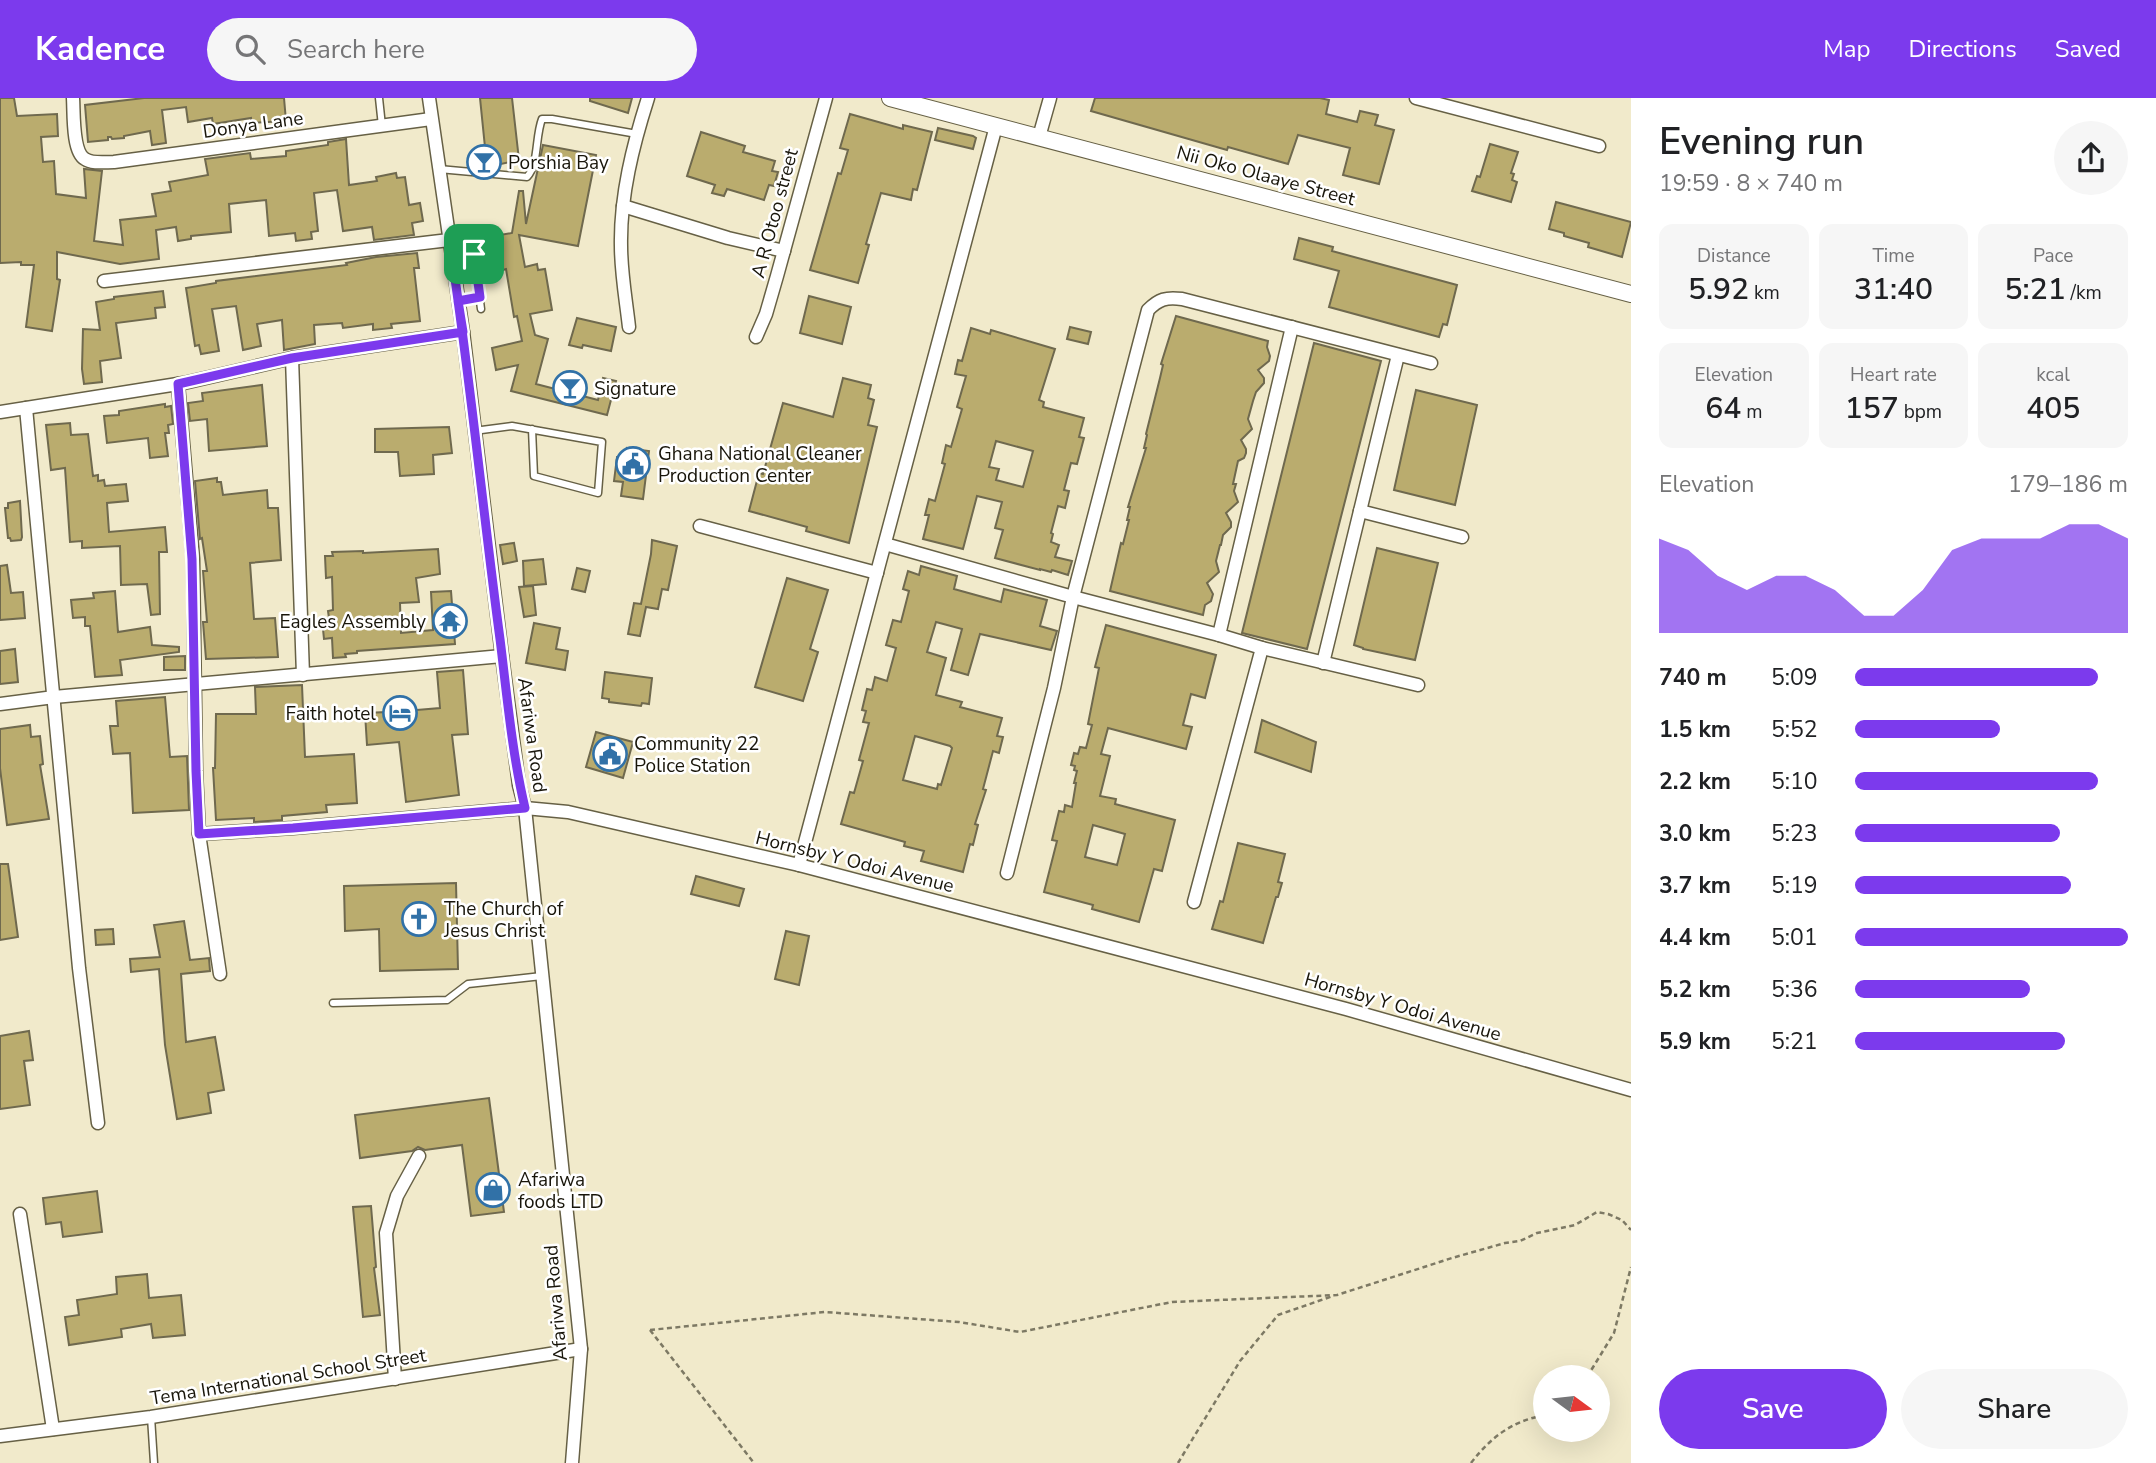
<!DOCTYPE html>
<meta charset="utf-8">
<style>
:root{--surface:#fff;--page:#f6f6f6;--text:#202124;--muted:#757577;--accent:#7c3aed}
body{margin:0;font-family:"Nunito Sans",sans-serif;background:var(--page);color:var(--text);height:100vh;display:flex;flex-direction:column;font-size:26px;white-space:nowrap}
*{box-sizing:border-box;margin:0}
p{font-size:23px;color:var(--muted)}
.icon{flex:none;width:38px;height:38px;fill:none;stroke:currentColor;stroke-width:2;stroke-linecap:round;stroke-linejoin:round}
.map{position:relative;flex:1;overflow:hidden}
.side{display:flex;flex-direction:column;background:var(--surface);width:525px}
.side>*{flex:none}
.needle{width:46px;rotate:105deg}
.fabs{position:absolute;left:1533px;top:1267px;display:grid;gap:14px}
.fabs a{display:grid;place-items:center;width:77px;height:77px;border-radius:50%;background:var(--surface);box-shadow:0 7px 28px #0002;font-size:35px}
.pin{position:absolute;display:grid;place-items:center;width:60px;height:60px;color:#fff;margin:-30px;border-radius:14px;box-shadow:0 4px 10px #0006}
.round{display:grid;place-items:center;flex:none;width:74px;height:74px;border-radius:37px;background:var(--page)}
.headline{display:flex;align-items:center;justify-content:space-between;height:119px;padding:0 28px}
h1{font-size:38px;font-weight:600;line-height:52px}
.stats{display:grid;grid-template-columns:repeat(3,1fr);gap:10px;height:119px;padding:7px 28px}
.stats div{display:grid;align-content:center;border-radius:14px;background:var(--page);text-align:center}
.stats b{font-size:30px;font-weight:600}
.stats small{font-size:19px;font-weight:400}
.stats p{font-size:19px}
.chart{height:196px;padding:14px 28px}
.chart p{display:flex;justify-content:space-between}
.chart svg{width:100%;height:126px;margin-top:7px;fill:var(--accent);opacity:.7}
.cta{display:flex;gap:14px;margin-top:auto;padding:14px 28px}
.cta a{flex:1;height:80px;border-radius:42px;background:var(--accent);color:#fff;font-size:28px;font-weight:600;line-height:80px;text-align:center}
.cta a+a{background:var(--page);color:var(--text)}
ul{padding:0 28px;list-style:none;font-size:23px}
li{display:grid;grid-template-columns:112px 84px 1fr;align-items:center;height:52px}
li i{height:18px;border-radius:9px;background:var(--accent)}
header{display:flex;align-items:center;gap:42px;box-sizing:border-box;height:98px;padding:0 35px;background:var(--accent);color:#fff}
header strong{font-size:33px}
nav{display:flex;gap:38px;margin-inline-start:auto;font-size:24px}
.search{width:490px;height:63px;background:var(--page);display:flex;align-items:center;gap:18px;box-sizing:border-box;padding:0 24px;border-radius:38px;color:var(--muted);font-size:26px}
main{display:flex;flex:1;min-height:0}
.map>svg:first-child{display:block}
</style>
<header>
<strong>Kadence</strong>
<div class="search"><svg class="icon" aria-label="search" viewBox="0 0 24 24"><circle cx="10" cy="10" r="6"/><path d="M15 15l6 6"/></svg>Search here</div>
<nav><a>Map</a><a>Directions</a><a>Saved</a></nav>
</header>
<main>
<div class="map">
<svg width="1631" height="1365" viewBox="0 0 1631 1365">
<rect width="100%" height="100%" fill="#f1eacb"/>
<g fill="#baac6e" stroke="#6f694e" stroke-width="2" fill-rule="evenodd">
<polygon points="0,0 14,0 17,18 57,16 58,38 41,39 43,64 54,63 56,96 86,100 84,71 102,73 94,143 123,147 120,122 156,118 152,96 171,93 169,84 208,77 205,61 250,55 251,61 286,58 286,53 328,47 328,44 346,41 349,87 377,83 376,79 396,75 397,80 405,79 409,107 420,105 423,123 412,125 414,137 374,142 372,129 343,133 337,92 314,95 318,133 311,134 312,141 296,143 295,135 269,138 266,102 229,106 231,134 191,138 191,141 178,143 176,129 156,132 159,161 120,166 57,154 57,181 60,182 52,233 26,229 34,167 21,167 21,164 0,165"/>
<polygon points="144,0 284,0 286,23 251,25 251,20 213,26 212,20 188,24 186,9 162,12 166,45 152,47 150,33 124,38 124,40 112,41 111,39 108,39 108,42 88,44 85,7"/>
<polygon points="480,0 512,0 519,62 487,69"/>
<polygon points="590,0 632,0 628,15 590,3"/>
<polygon points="1095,0 1320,0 1329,2 1326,16 1357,24 1360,13 1378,17 1375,27 1394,32 1379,86 1343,77 1350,50 1298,37 1288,66 1228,49 1227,52 1091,13"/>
<polygon points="850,16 903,31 903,27 932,34 917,92 913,91 911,102 881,95 866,146 869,147 858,185 810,172 838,75 841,76 848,52 840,50"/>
<polygon points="938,30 973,38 976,40 973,51 935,42"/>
<polygon points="701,34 745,48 743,54 775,63 772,73 778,74 774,88 769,87 764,102 727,91 724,98 712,95 715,87 687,78"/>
<polygon points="1490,46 1518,54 1511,75 1514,76 1512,82 1517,84 1511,104 1472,93 1477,78 1480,79"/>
<polygon points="543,47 596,57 578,148 519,137 525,169 537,166 538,172 545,171 552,212 530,216 535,237 548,241 536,286 598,302 603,280 616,283 607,317 511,293 518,267 496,272 492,250 522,243 517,218 514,219 506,171 500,173 494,138 512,135 519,93 523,93 526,126"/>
<polygon points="1556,104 1631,124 1622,159 1588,149 1589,145 1564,138 1564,135 1549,131"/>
<polygon points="1299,140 1333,149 1332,153 1457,187 1447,227 1443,226 1439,239 1329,209 1339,173 1294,161"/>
<polygon points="417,155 419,170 414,170 420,223 391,226 392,230 373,232 373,226 343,230 342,225 314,227 315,246 284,252 282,222 257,226 261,248 243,252 236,208 212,211 219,253 201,256 199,247 195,248 186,190 216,185 216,183 347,167 346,165 376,159"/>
<polygon points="163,193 165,209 155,210 156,220 116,225 121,260 100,263 102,284 84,286 82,271 83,231 100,232 96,204 114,201 114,199"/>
<polygon points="809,198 851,209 842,246 800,235"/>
<polygon points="1176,218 1268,243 1267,249 1270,258 1269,263 1258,272 1264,280 1264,285 1256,294 1253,303 1248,321 1252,331 1241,342 1246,351 1246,355 1244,360 1238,363 1233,386 1236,386 1234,393 1238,404 1226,415 1231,424 1231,429 1223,437 1221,447 1220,447 1216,463 1219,474 1207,485 1213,496 1211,503 1205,507 1203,517 1110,493 1121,445 1123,446 1129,422 1127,422 1130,409 1128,409 1146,350 1144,350 1147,337 1146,336 1160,280 1163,267 1161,266"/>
<polygon points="577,220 616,229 611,253 583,247 582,250 569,247"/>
<polygon points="1070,229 1091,234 1088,246 1067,241"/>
<path d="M971 230 990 236 991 232 1055 251 1039 302 1044 304 1043 309 1084 320 1079 339 1084 340 1077 366 1071 365 1064 392 1069 393 1065 410 1058 408 1051 435 1053 436 1051 444 1059 447 1055 459 1072 463 1068 477 1052 472 1051 474 1040 471V472L995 460 1003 432 995 430 1002 404 977 398 963 451 923 441 929 417H925L929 401 935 403 945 366 942 365 946 347 951 349 962 311 957 309 966 278 955 276 958 262 962 263ZM996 343 1033 353 1023 389 996 382 999 371 989 369Z"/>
<polygon points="1314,245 1381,263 1307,551 1242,535"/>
<polygon points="843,280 871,287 868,300 874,302 868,327 877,329 849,445 806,433 807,429 749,413 759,375 763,376 783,305 833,319"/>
<polygon points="262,287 267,348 209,353 207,321 190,323 188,305 203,303 202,295"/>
<polygon points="1416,292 1477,307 1455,407 1394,392"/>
<polygon points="165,306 165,309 171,308 173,326 168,327 169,335 165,335 168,358 150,360 148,340 107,345 104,318 119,317 119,313"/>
<polygon points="70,325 71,337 88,336 93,378 98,377 98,383 104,382 105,388 126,386 128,403 107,405 109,434 165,429 167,454 159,454 160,516 151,517 147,486 121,487 120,448 82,450 82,443 70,444 65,370 51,372 46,327"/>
<polygon points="449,329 452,355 433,357 434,376 400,378 398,354 375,354 375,331"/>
<polygon points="627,350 649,353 643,401 621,398 623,384 614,383 617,359 626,360"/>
<polygon points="217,380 217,384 221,384 223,397 267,392 268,410 278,410 281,462 250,465 254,521 275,520 278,559 206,561 203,524 207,524 203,473 207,473 202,440 200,441 195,383"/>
<polygon points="20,403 22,439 21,442 11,443 10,440 8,440 5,410 8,410 8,405"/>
<polygon points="652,442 677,448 668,492 662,491 658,511 646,509 640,538 628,536 634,505 641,506 651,456"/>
<polygon points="514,445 517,463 503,466 500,447"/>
<polygon points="1377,450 1438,465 1415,562 1363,551 1363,550 1354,547"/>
<polygon points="438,451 440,476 416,480 419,504 400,505 401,535 433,532 431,494 451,493 455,546 357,553 357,555 345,556 346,559 333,560 332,540 324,541 322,521 329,520 328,513 333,512 332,479 326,480 325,458 333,458 332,454 363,453 363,455"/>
<polygon points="543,461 546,486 524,488 523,463"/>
<polygon points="7,467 11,495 23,494 25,520 0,522 0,468"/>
<path d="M921 468 957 478 954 491 1001 504 1004 491 1047 502 1040 528 1057 533 1051 552 980 536 968 577 951 572 962 531 936 524 927 554 946 560 936 597 962 604 960 609 1002 620 997 638 1003 639 999 655 993 653 983 691 986 692 975 726 978 727 973 747 970 746 963 774 921 763 924 753 904 748 905 744 841 726 850 694 854 695 863 663 859 662 869 625 863 624 866 613 862 612 867 591 872 592 875 579 887 583 896 550 886 547 893 522 901 524 909 493 903 491 908 473 919 477ZM915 638 950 648 952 650 941 687 938 686 937 691 903 682Z"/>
<polygon points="577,470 590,473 585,494 572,491"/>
<polygon points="787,480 828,492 810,551 818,554 803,603 755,589"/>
<polygon points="533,488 536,517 524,519 519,489"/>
<polygon points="115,493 118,534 150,529 152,547 179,549 179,554 120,562 122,577 95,579 90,528 85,528 85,519 73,520 71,502 94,500 93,495"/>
<polygon points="534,525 560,530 556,551 568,553 565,572 526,565"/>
<path d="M1106 527 1216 557 1205 600 1191 596 1183 627 1192 629 1186 651 1108 630 1101 656 1110 658 1100 698 1116 701 1115 706 1175 722 1162 773 1154 771 1139 824 1092 811 1093 807 1044 794 1057 743 1052 742 1059 713 1064 714 1065 707 1072 709 1076 685H1074L1077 673 1074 672 1075 668 1071 667 1074 655 1078 656 1080 649 1086 650 1092 627 1088 626 1099 570 1095 569ZM1093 727 1125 736 1117 767 1085 759Z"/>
<polygon points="15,551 18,584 0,586 0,553"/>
<polygon points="185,558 185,572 164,572 164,559"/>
<polygon points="463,572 468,636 452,637 459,697 406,704 399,644 367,647 365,615 387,614 387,607 404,605 405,613 440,610 437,574"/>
<polygon points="605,574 652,580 649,606 642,605 641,608 609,604 609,601 602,600"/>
<polygon points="302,587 305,659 354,656 357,705 326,707 327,714 282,718 282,722 254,724 254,720 216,722 213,670 215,670 216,616 256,616 255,589"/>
<polygon points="165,599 170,659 187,658 189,712 133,715 130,655 113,656 110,628 118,628 116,603"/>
<polygon points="1262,622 1316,644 1311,674 1255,654"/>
<polygon points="30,627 31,639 40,638 43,666 40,667 49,721 7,727 0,670 0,631"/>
<polygon points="596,634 633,644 623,680 586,669"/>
<polygon points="1238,745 1285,756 1278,784 1282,785 1278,799 1276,799 1263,845 1212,831 1220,803 1223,804"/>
<polygon points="0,766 8,766 18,839 0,842"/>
<polygon points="696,778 744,791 739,808 691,796"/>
<polygon points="456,785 458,871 380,873 379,831 345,833 344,788"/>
<polygon points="184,823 190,862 209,860 210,873 181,876 186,944 215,939 224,992 208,995 211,1015 177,1021 165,947 159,871 131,874 130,861 160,859 154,827"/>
<polygon points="113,831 114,846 96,847 95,832"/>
<polygon points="786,833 809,838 799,887 775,881"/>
<polygon points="29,933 33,962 24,963 30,1007 0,1011 0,938"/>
<polygon points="489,1000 504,1114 471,1118 462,1047 425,1052 418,1049 412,1053 360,1060 355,1017"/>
<polygon points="97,1093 102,1134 63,1139 61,1124 46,1126 43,1100"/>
<polygon points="371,1108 376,1169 374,1170 380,1217 363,1219 353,1109"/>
<polygon points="147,1176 149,1200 181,1197 185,1237 153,1240 151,1226 121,1231 122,1239 69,1247 65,1219 79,1217 77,1202 117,1196 116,1179"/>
</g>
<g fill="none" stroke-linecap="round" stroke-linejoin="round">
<g stroke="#666045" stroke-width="9">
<g id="service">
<polyline points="379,0 382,28"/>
<path d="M439 71 527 79C539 66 535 39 542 21H552L637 36"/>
<polyline points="471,133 481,211"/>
<polyline points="452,160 474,156"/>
<polyline points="458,203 480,199"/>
<polyline points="474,333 512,328 602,344 598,395 534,378 532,331"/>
<polyline points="333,905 447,902 468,886 542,878"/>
<polyline points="151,1319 154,1365"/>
</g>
</g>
<g stroke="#666045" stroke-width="15">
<g id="minor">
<path d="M73 0C74 14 72 54 85 61 92 66 105 64 114 64L431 21"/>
<polyline points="429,0 463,234 502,558 519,687 525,710 581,1251 572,1365"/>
<polyline points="1416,0 1599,48"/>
<polyline points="1039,39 1050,0"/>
<polyline points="623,108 728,140 784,153"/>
<polyline points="104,183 449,142"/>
<path d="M629 229C626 202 621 175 621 148 620 98 633 47 648 0"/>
<polyline points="756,239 766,216 777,178 826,0"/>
<polyline points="292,260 303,577"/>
<polyline points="178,286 193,461 196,673 199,736 293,730 525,710 568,714 799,767 1346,911 1631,992"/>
<polyline points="26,310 79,870 98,1025"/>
<polyline points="0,314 184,285 292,260 463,234"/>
<polyline points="1360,413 1462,439"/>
<polyline points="700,428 877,475"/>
<polyline points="885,446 1073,499 1219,537 1262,550 1418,587"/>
<polyline points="1219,537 1292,229"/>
<polyline points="1323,565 1398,257"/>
<polyline points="0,606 54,599 502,558"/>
<polyline points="199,736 220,876"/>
<polyline points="799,767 996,28"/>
<path d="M1007 775 1054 590 1073 499 1148 212C1159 201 1166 199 1182 201L1431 265"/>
<polyline points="1194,804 1262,550"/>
<polyline points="20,1116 53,1331"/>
<polyline points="395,1281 386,1135 397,1098 419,1058"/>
<polyline points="0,1338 151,1319 581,1251"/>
</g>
</g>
<g stroke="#666045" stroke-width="18">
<polyline id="tertiary" points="890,0 1631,196"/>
</g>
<g stroke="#7d7964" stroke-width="2.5" stroke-dasharray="5 3.5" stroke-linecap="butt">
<polyline points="650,1232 825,1214 959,1224 1020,1234 1172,1204 1337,1197 1452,1160 1505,1145 1520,1143 1537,1135 1575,1127 1597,1114 1608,1116 1622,1122 1631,1132"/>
<polyline points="650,1232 754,1365"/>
<polyline points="1587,1279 1614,1235 1631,1169"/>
<polyline points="1178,1365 1240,1263 1278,1217 1333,1198"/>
<path d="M1471 1365C1491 1339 1512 1323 1545 1317"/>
</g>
<use href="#service" stroke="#fff" stroke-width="6"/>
<use href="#minor" stroke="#fff" stroke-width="12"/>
<use href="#tertiary" stroke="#fff" stroke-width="16"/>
</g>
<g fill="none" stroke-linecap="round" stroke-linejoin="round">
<g stroke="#fff" stroke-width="14">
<path id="route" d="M474 156 480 199 458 203 463 234 292 260 178 286 192 461 196 673 199 736 293 730 525 710C512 655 507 597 500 541 483 414 471 287 452 160L474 156"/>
</g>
<use href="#route" stroke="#7c3aed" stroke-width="9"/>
</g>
<defs>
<g id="bar-ring" transform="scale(1.75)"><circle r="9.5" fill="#fff" stroke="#3171a7" stroke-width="1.5"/><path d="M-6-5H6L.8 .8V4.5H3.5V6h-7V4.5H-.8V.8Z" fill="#3171a7"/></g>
<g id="civic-ring" transform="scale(1.75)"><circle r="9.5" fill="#fff" stroke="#3171a7" stroke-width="1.5"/><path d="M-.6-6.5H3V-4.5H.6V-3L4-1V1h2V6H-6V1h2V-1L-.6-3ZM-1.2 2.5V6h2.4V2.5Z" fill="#3171a7"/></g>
<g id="temple-ring" transform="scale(1.75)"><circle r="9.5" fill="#fff" stroke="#3171a7" stroke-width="1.5"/><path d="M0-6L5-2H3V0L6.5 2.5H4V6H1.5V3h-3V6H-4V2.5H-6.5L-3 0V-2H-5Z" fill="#3171a7"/></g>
<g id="hotel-ring" transform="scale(1.75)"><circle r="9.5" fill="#fff" stroke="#3171a7" stroke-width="1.5"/><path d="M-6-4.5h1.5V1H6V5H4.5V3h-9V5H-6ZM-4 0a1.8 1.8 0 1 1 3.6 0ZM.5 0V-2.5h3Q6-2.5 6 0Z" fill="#3171a7"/></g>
<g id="church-ring" transform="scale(1.75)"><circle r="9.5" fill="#fff" stroke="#3171a7" stroke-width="1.5"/><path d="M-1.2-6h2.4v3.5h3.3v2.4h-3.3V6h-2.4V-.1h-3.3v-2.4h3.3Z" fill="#3171a7"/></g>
<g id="shop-ring" transform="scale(1.75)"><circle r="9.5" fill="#fff" stroke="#3171a7" stroke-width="1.5"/><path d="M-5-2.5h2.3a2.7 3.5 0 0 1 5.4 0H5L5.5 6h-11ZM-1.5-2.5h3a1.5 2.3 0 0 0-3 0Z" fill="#3171a7"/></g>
</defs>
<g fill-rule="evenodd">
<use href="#bar-ring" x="484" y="64"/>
<use href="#bar-ring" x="570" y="290"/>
<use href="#civic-ring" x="633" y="366"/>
<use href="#temple-ring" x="450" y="523"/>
<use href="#hotel-ring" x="400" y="615"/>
<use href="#civic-ring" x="610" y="656"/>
<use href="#church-ring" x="419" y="821"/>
<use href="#shop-ring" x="493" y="1092"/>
</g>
<g text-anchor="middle" stroke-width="5" stroke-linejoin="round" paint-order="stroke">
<g font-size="19" fill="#18150a" stroke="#fff">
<text transform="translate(253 26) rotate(-8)" y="7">Donya Lane</text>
<text transform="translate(1266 77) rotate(15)" y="7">Nii Oko Olaaye Street</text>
<text transform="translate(774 115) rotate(-75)" y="7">A R Otoo street</text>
<text transform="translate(533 637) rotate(82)" y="7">Afariwa Road</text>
<text transform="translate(855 763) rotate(14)" y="7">Hornsby Y Odoi Avenue</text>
<text transform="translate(1403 908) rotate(16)" y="7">Hornsby Y Odoi Avenue</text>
<text transform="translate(555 1205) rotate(-95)" y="7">Afariwa Road</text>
<text transform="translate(288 1278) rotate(-9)" y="7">Tema International School Street</text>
</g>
<g font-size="19" fill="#18150a" stroke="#fff" text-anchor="start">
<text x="508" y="71">Porshia Bay</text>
<text x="594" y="297">Signature</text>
<text x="658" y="362">Ghana National Cleaner<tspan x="658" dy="22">Production Center</tspan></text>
<text x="426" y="530" text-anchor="end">Eagles Assembly</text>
<text x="376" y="622" text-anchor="end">Faith hotel</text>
<text x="634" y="652">Community 22<tspan x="634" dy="22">Police Station</tspan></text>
<text x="444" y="817">The Church of<tspan x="444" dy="22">Jesus Christ</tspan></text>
<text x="518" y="1088">Afariwa<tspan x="518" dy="22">foods LTD</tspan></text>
</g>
</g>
</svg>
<div class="fabs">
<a><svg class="needle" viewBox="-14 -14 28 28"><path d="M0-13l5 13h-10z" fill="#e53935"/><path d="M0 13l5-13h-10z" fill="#757577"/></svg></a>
</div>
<div class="pin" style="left:474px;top:156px;background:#1e9e55"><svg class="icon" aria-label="arrive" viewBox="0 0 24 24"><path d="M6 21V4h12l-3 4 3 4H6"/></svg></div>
</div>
<section class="side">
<div class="headline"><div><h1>Evening run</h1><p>19:59 · 8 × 740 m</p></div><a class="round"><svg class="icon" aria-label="share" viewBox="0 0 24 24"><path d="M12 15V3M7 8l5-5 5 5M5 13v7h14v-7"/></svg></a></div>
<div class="stats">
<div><p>Distance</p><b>5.92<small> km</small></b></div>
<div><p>Time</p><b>31:40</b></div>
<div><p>Pace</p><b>5:21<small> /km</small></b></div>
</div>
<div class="stats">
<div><p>Elevation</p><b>64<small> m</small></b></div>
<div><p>Heart rate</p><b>157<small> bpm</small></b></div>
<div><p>kcal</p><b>405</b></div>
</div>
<div class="chart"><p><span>Elevation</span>179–186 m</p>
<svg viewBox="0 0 160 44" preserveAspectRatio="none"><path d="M0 44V11L10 15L20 24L30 29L40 24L50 24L60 29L70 38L80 38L90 29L100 15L110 11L120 11L130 11L140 6L150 6L160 11V44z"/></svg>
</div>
<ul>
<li><b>740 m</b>5:09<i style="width:89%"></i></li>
<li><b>1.5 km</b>5:52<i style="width:53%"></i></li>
<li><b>2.2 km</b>5:10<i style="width:89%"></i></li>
<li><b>3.0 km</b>5:23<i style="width:75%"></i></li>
<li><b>3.7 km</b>5:19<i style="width:79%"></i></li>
<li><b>4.4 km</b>5:01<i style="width:100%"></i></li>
<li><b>5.2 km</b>5:36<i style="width:64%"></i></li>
<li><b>5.9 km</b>5:21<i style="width:77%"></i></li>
</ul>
<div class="cta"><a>Save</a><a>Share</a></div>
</section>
</main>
